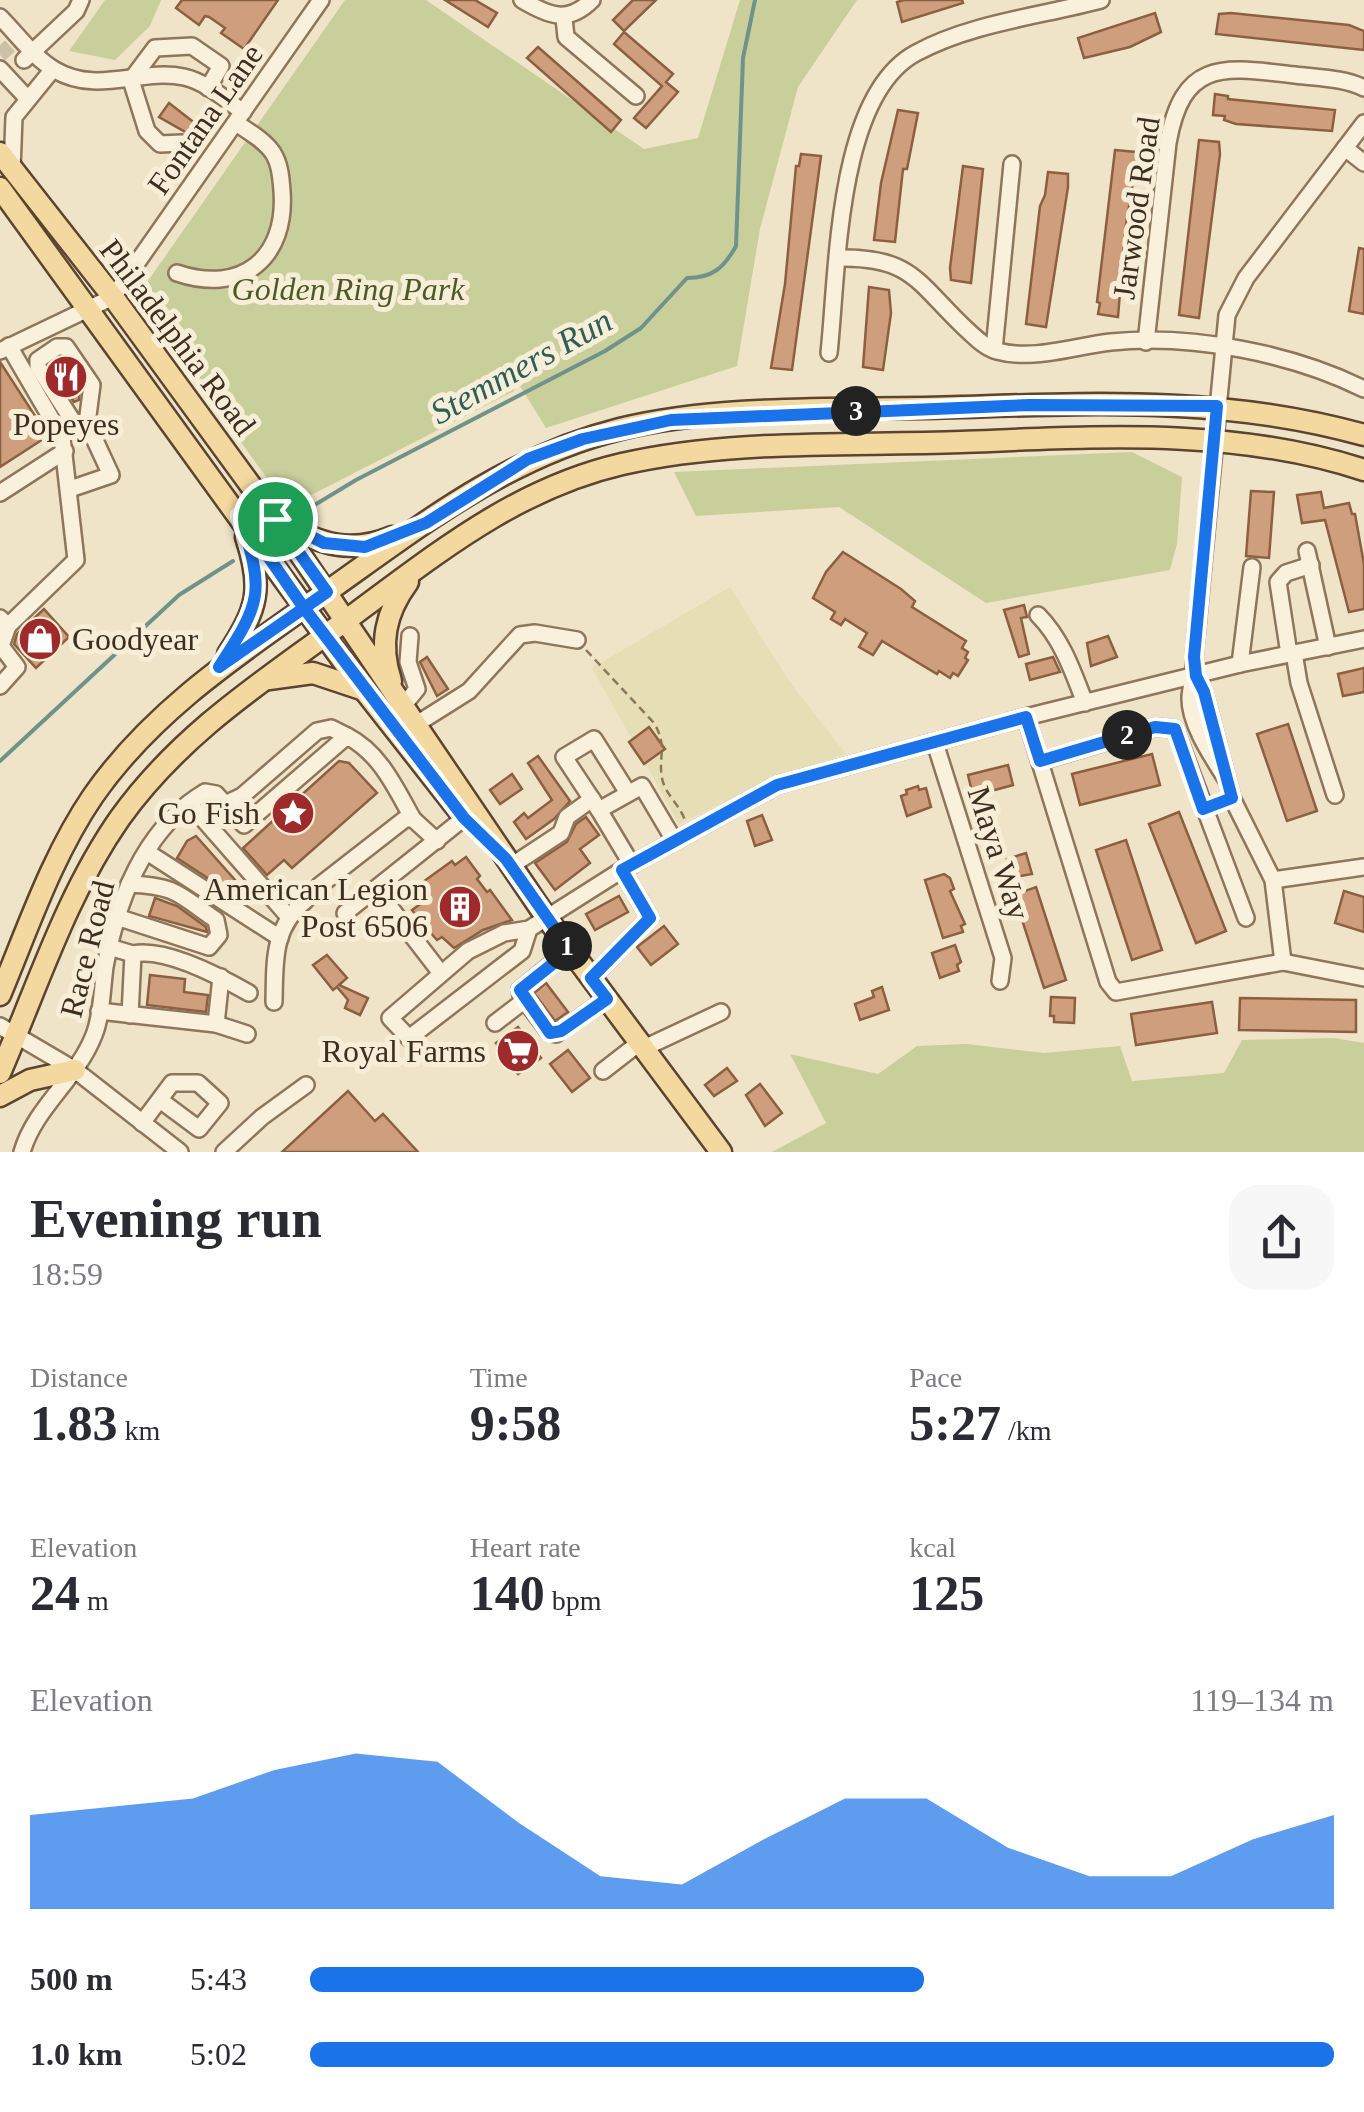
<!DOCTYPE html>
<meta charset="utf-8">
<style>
:root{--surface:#fff;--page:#f7f7f7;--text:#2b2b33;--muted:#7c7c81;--accent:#1a73e8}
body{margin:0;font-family:Georgia,serif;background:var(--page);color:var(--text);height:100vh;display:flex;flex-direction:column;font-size:38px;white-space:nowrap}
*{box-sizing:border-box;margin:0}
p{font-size:32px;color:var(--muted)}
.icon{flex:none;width:55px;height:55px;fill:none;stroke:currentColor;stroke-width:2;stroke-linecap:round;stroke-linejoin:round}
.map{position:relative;height:1152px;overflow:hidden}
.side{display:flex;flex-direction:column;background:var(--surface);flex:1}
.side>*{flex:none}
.pin{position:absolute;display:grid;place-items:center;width:85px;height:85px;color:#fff;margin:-42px;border:5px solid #fff;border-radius:50%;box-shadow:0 2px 10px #0007}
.km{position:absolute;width:50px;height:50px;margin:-25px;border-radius:50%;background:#222;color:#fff;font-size:28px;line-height:50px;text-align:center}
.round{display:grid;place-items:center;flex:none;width:105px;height:105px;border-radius:30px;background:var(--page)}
.summary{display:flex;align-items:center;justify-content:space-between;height:170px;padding:0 30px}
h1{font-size:55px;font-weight:700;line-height:75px}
.stats{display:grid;grid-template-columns:repeat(3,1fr);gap:15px;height:170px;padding:10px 30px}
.stats div{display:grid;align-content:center}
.stats b{font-size:50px;font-weight:700}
.stats small{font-size:28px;font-weight:400}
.stats p{font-size:28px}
.chart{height:280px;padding:20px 30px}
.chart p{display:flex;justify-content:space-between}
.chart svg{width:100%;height:180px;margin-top:10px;fill:var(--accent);opacity:.7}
ul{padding:0 30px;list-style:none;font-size:32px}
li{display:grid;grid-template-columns:160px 120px 1fr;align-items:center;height:75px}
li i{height:25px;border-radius:12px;background:var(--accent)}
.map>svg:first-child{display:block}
</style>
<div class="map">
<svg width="1364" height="1152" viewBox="0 0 1364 1152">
<rect width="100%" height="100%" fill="#f0e4c8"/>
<polygon fill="#e6deb5" points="730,587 789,681 846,754 776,777 679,824 592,668"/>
<g fill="#c9cf9b">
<polygon points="105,0 161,0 150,26 115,60 69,51"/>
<polygon points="345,0 426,0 644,149 698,138 740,0 857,0 798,87 760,229 737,366 546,428 515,378 514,391 288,507 140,303 138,295"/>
<polygon points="1132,452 1182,477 1177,544 1170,570 986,603 839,507 696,516 674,472"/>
<polygon points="1334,1038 1364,1043 1364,1152 772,1152 826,1123 790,1054 878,1074 917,1046 966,1044 1044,1053 1120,1046 1132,1081 1224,1073 1242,1040"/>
</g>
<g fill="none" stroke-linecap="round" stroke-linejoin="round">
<g stroke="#6f938a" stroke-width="4">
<path d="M303 512 356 480 605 351 641 328 687 278C712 278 724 268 736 246L743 58 755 0"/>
<polyline points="0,761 179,595 233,561"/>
</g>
</g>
<g fill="#cf9f7d" stroke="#8d5f41" stroke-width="2.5">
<polygon points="182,0 278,0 244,49 221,33 225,28 209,17 205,16 199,25 176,8"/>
<polygon points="445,0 475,0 497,13 488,27"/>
<polygon points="633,0 656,0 624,31 613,20"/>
<polygon points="904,0 962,0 963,3 902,22 897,2"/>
<polygon points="1155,13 1161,32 1130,47 1084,58 1078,38"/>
<polygon points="1231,13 1349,25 1364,31 1364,50 1216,34 1219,14"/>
<polygon points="624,32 673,74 666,82 678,92 646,128 634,118 662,86 614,44"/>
<polygon points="538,47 621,120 611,132 527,58"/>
<polygon points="1215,94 1228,96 1228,99 1335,110 1332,131 1236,124 1224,120 1225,116 1213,115"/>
<polygon points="169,103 196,124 189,134 159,117"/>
<polygon points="898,110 918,113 907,169 903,169 895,242 874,240 881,183"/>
<polygon points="1199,140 1219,142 1220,154 1199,318 1179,315"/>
<polygon points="1115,150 1136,152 1136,164 1125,231 1118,317 1098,314 1100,303 1097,302"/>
<polygon points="801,154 821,156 792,370 771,368 785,284 796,166 799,166"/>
<polygon points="963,166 983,169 971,283 951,280 950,268"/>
<polygon points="1048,172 1068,174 1068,187 1046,327 1026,324 1040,206 1045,195"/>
<polygon points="1359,248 1364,249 1364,314 1349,311"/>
<polygon points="869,287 889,290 891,313 883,370 863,367"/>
<polygon points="60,358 80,388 79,400 74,402 50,365"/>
<polygon points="0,362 48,436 0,467"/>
<polygon points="1251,491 1274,492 1269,558 1246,556"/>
<polygon points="1321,492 1324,508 1349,503 1352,514 1355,514 1364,564 1364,609 1349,612 1325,520 1302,523 1297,495"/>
<polygon points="843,552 901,589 915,601 912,607 966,641 962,648 968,652 965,658 968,660 958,676 953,673 950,678 939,671 937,674 882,641 873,655 859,647 867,633 845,619 841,625 831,619 835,612 813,598 826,572"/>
<polygon points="1024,605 1027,617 1021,618 1029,654 1019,657 1004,610"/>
<polygon points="44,609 69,637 36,668 14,644 17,634"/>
<polygon points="1108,636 1117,657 1091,666 1087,643"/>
<polygon points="427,657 448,689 437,696 420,662"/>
<polygon points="1053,657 1060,672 1030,680 1026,664"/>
<polygon points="1364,668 1364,692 1343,696 1338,674"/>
<polygon points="1288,724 1317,811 1287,821 1257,734"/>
<polygon points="649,727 665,749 644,764 629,742"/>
<polygon points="1152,754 1160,785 1080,805 1072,774"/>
<polygon points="538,756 570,801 554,819 526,839 514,822 524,813 528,818 552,800 528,763"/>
<polygon points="339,761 349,763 377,793 292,868 284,860 267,875 243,848"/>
<polygon points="1008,765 1013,785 973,796 968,775"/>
<polygon points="512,774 522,789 500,804 490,790"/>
<polygon points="918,786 919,790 926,788 931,807 907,816 901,796 907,794 906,790"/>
<polygon points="1179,812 1226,931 1196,943 1149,824"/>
<polygon points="762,815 772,840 755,846 747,821"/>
<polygon points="586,817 599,835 580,849 590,863 555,890 535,863 567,842 576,824"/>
<polygon points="196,836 251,898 246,903 177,858 187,841"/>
<polygon points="1126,840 1162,950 1132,960 1096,850"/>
<polygon points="1026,853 1032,874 1008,878 1004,866 1009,865 1007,859"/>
<polygon points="466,857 480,876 477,879 487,892 490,890 512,920 483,930 454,948 442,937 437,940 428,930 412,910 419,905 409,892 452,861 455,865"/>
<polygon points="944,874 950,878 954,889 950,891 965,924 961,926 963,932 943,938 925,880"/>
<polygon points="1036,887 1066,980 1044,988 1014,895"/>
<polygon points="1344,891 1364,897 1364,932 1335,923"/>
<polygon points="619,896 628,912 595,930 586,914"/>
<polygon points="155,898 177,906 206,927 207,932 149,916"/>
<polygon points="664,926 678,944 651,965 637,947"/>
<polygon points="955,945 961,962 957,965 959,971 940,978 932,953"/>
<polygon points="327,955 347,978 339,985 368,998 360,1015 345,1008 348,1000 337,987 333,990 313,965"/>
<polygon points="150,975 185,979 184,992 208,995 206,1012 147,1005"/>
<polygon points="546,983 568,1012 555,1021 534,993"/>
<polygon points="882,987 889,1010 860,1020 855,1004 874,997 872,991"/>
<polygon points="1051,997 1075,998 1074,1023 1054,1022 1054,1016 1050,1016"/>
<polygon points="1240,998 1356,1000 1356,1032 1239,1030"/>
<polygon points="1212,1002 1217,1033 1136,1045 1131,1014"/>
<polygon points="518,1027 541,1058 518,1074 496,1043"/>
<polygon points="568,1050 590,1078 572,1092 550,1064"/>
<polygon points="727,1068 737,1081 714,1096 705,1085"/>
<polygon points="760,1084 782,1113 765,1126 746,1095"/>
<polygon points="348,1091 375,1121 383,1114 418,1152 282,1152"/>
</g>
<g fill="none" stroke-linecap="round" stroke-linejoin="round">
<polyline stroke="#ccc0a6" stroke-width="15" stroke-dasharray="15 8" stroke-linecap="butt" points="0,55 10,46"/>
<g stroke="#8d765c" stroke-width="20">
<g id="minor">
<path d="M522 0C549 16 568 24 592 0"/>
<path d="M0 17C17 34 34 58 55 70 97 95 141 68 184 77 206 82 225 99 243 112"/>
<polyline points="564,18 566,37 636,96"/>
<polyline points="24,60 76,11 81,0"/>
<polyline points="0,69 27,98"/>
<polyline points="182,143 160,144 147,131 131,80 155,48 192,46 221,66 208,88"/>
<polyline points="1345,148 1364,163"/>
<polyline points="12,169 14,117 53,69"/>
<path d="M840 258C913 257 918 284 966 329 975 337 985 348 997 351 1033 361 1074 346 1111 342 1192 334 1291 353 1364 389"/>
<path d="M177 273C242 295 287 258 282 191 281 178 280 164 273 153 264 140 248 131 236 123"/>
<path d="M1146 342 1168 143C1183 58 1224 67 1295 75 1318 78 1344 78 1364 88"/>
<polyline points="994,350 1012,164"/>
<polyline points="0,351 113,297 321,0"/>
<path d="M829 353C838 271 836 96 916 53 971 23 1041 16 1101 0"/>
<polyline points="76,426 38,367 38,360 57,347 66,347 92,385 87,423"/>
<polyline points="70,489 111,475 87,423 78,425"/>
<polyline points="0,493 65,451"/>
<polyline points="1307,551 1328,647"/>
<path d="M1038 615C1062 639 1073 672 1085 703"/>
<polyline points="0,618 8,626 76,560 62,437 9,346"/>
<polyline points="1294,653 1299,683 1335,795"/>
<polyline points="1289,654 1278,582 1286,573 1311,565"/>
<polyline points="1240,664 1252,567"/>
<polyline points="1196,677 1204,692 1232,798 1273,880 1283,962"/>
<polyline points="0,686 17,667 1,646 8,626"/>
<polyline points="403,706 417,689 408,662 410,636"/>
<polyline points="1026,717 1108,982 1116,992 1283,962 1364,978"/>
<polyline points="415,725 469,691 520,635 535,633 577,640"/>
<polyline points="935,743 1003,958 1000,981"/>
<polyline points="1041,761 1155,727 1175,729 1246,918"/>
<path d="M1226 779C1213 758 1189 724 1190 697 1191 683 1196 672 1194 657L1227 315 1246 278 1364 123"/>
<polyline points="189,803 288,916"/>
<polyline points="225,804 242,796 317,731 331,728 347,736"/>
<polyline points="599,810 564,757 594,739 628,793"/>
<polyline points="147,852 280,938"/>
<polyline points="632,865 599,810 642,786 674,840"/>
<polyline points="511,866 561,833 567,817 592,799"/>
<polyline points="1273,880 1364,867"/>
<polyline points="319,886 405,819 413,819 437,841"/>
<polyline points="376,889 440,972"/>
<polyline points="345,913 464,818"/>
<path d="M117 917 209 947 219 935 216 920C178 894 177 886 129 884"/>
<polyline points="529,929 522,951 409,1038 390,1018 468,951 504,933 529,929 622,870 777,785 1026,717 1240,664 1364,639"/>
<polyline points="109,947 133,954 130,1015"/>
<polyline points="570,949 520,990 521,995 550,1033 556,1034 607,999"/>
<path d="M133 954C165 947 221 977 249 993"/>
<polyline points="591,978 650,918 622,870"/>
<path d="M274 1002C275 961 272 928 306 900"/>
<polyline points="99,1011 216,1024 247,1034"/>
<polyline points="495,1023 525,1000"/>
<polyline points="216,1024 221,977"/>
<polyline points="0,1026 75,1070 180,1152"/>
<polyline points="644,1048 721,1012"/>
<polyline points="603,1071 639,1043"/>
<polyline points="142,1123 172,1083 198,1083 220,1103 199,1129 160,1100"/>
<path d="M22 1152C35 1107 77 1079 94 1035 102 1015 102 989 105 967 117 901 144 829 205 792L216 794 244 825 347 736C380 753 395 787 413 819"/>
<polyline points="224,1152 262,1117 306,1085"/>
</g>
</g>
<g stroke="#5b4430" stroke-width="25">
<g id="major">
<polyline points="0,153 113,297 292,542 546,917 721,1152"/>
<polyline points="0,188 364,690 459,811"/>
<path d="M283 523C321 545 351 554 392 537"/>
<path d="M228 654C258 608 263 589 246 537"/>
<polyline points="269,679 313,673 361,689"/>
<path d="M391 681C379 644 385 613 408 582"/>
<path d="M0 995C28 928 52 856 93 796 154 708 245 650 331 589 424 523 508 457 620 429 727 403 851 411 961 407 1098 403 1230 397 1364 435"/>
<path d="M0 1073C37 988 66 895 120 818 183 730 271 676 356 613 440 551 518 488 622 464 731 439 849 446 961 442 1096 437 1233 427 1364 470"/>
<polyline points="0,1096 30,1080 75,1070"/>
</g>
</g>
<path stroke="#8d765c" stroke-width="2.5" stroke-dasharray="8 5" stroke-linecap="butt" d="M586 650 654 723C668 747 658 756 662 778 664 793 681 806 685 821"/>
<use href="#minor" stroke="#faf1dc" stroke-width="15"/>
<use href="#major" stroke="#f3d9a0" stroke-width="20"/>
</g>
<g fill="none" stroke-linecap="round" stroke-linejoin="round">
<g stroke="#fff" stroke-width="20">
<path id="route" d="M275 519 327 592 304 608 240 516C264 592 263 600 219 667L304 608 464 818 506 859 570 950 520 990 550 1033 561 1031 607 999 591 978 650 918 622 870 777 785 1026 717 1040 761 1155 727 1175 729 1203 809 1232 798 1204 692 1196 676 1194 657 1217 406 1030 405 671 420 583 439 528 459 426 523 365 547 324 543 275 519"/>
</g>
<use href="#route" stroke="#1a73e8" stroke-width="12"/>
</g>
<defs>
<g id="restaurant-disc" transform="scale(2.25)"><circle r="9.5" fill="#9e2a2b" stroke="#f7eed8"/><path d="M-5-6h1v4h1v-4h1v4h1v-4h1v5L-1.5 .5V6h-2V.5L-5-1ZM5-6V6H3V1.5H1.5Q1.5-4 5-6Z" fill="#fff"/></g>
<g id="shop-disc" transform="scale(2.25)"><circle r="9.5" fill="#9e2a2b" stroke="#f7eed8"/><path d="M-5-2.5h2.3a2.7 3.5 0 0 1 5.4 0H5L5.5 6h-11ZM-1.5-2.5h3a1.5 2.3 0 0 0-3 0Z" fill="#fff"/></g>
<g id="sight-disc" transform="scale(2.25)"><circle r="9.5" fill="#9e2a2b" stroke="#f7eed8"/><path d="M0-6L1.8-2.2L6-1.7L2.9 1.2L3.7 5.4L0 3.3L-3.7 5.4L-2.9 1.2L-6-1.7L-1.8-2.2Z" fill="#fff"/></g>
<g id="building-disc" transform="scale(2.25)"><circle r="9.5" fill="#9e2a2b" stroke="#f7eed8"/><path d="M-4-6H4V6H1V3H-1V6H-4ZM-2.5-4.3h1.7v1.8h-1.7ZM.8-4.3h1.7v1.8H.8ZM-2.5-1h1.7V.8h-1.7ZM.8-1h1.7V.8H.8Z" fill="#fff"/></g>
<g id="supermarket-disc" transform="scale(2.25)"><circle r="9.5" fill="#9e2a2b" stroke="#f7eed8"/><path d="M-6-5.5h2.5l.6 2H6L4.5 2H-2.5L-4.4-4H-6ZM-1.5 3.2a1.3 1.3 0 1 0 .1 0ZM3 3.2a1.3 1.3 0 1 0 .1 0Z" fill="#fff"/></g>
</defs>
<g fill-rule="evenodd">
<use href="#restaurant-disc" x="66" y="377"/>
<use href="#shop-disc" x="40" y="639"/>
<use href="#sight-disc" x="293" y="813"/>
<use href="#building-disc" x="460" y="907"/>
<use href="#supermarket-disc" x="518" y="1051"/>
</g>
<g text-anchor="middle" stroke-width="10" stroke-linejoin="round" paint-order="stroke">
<g font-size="32" fill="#3d2e20" stroke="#f7eed8">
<text transform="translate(205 119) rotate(-55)" y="11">Fontana Lane</text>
<text transform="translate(1136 208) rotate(-82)" y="11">Jarwood Road</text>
<text transform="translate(178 337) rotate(53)" y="11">Philadelphia Road</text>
<text transform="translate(999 853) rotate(72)" y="11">Maya Way</text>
<text transform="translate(87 949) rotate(-76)" y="11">Race Road</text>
</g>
<g font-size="32" font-style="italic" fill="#4d5a26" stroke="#f7eed8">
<text x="348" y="300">Golden Ring Park</text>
</g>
<g font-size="32" fill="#3d2e20" stroke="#f7eed8" text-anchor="end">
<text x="66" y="435" text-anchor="middle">Popeyes</text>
<text x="72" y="650" text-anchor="start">Goodyear</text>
<text x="260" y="824">Go Fish</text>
<text x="428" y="900">American Legion<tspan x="428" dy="37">Post 6506</tspan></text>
<text x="486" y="1062">Royal Farms</text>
</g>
<g font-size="35" font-style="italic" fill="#2f5d5a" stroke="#f7eed8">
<text transform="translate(521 366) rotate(-29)" y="12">Stemmers Run</text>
</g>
</g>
</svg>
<div class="pin" style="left:275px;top:519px;background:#1e9e55"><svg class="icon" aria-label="arrive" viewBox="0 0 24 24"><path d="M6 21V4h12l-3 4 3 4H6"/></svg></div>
<b class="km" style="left:567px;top:946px">1</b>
<b class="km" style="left:1127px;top:735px">2</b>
<b class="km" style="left:856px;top:411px">3</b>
</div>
<section class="side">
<div class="summary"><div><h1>Evening run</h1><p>18:59</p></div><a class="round"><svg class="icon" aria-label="share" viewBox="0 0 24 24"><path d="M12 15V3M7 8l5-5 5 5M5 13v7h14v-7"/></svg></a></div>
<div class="stats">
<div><p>Distance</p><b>1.83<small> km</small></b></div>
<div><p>Time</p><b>9:58</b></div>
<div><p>Pace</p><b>5:27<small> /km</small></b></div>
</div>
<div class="stats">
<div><p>Elevation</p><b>24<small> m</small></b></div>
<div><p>Heart rate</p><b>140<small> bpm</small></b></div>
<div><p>kcal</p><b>125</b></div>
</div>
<div class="chart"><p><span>Elevation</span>119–134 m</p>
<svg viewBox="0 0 160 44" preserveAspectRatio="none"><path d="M0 44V21L10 19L20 17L30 10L40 6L50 8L60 23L70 36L80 38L90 27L100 17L110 17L120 29L130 36L140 36L150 27L160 21V44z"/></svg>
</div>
<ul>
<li><b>500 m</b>5:43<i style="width:60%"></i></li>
<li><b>1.0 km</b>5:02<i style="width:100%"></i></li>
</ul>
</section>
